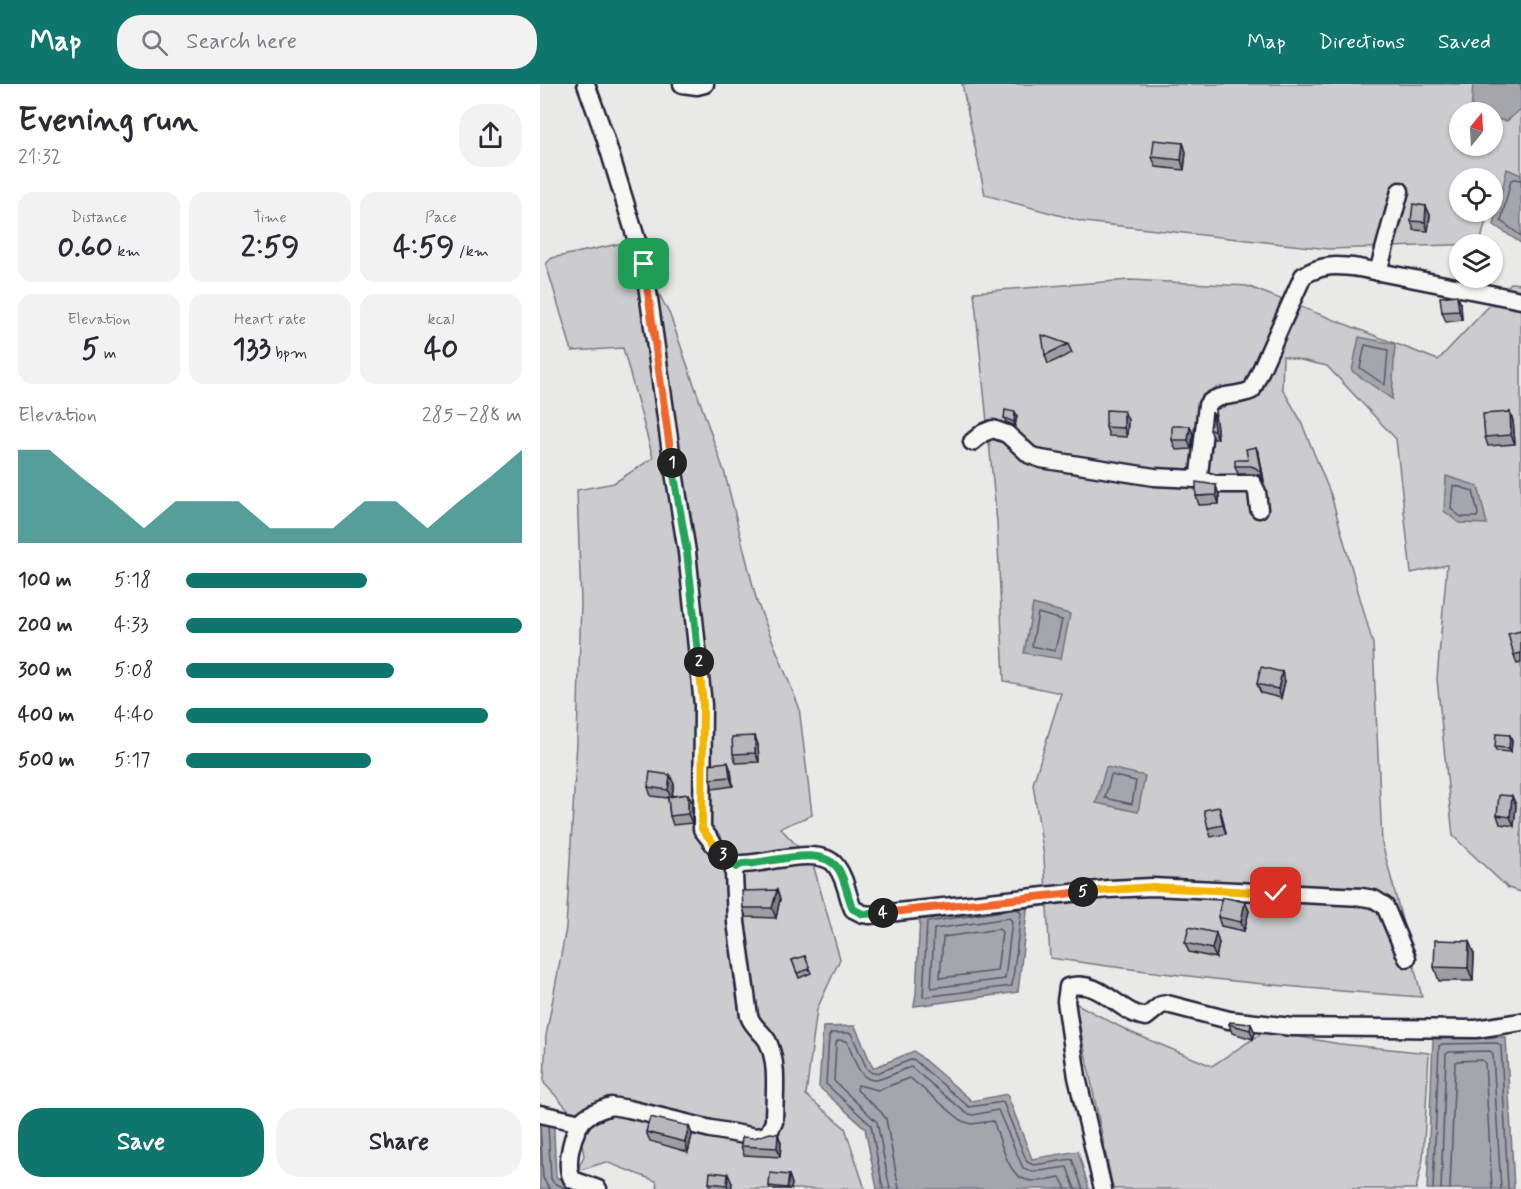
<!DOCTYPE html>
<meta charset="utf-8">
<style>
:root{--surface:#fff;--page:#f2f2f3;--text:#2b2b33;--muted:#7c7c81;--accent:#0f766e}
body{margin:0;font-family:Mynerve,sans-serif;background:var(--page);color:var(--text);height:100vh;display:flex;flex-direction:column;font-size:22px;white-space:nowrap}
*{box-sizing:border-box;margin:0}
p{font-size:20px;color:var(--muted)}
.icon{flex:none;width:33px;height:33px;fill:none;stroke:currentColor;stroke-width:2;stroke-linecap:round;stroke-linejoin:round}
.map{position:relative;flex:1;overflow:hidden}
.drawer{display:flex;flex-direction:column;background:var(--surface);width:540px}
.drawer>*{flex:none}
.needle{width:39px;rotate:18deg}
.fabs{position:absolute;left:909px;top:18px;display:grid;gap:12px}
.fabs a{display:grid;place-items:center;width:54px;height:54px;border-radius:50%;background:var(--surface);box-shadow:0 2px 4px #0004;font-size:30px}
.pin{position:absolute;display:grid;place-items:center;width:51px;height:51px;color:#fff;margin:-26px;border-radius:12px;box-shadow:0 3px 9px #0006}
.km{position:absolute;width:30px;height:30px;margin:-15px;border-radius:50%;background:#222;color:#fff;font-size:16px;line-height:30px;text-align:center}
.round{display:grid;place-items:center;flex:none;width:63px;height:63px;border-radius:24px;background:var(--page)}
.headline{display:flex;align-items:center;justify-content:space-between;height:102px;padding:0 18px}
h1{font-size:33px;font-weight:700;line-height:45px}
.stats{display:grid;grid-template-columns:repeat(3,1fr);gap:9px;height:102px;padding:6px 18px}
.stats div{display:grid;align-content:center;border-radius:15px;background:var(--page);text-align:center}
.stats b{font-size:30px;font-weight:700}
.stats small{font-size:16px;font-weight:400}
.stats p{font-size:16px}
.chart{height:168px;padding:12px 18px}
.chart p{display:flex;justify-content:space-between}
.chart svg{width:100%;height:108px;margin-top:6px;fill:var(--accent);opacity:.7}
.action{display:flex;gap:12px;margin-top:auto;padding:12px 18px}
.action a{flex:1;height:69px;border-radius:24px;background:var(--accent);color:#fff;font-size:24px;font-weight:700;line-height:69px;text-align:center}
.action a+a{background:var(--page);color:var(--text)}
ul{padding:0 18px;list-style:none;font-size:20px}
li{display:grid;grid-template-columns:96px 72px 1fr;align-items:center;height:45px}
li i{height:15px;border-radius:8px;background:var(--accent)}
header{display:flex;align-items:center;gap:36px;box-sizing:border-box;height:84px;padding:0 30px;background:var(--accent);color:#fff}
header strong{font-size:28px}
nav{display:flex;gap:33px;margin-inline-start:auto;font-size:21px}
.search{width:420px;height:54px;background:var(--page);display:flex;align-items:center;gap:15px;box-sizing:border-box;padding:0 21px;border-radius:24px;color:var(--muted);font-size:22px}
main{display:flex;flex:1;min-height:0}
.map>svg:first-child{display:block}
</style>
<header>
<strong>Map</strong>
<div class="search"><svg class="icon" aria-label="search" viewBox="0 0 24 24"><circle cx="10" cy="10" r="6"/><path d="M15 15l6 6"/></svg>Search here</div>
<nav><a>Map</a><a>Directions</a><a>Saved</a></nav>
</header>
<main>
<section class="drawer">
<div class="headline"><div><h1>Evening run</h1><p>21:32</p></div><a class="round"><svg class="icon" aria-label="share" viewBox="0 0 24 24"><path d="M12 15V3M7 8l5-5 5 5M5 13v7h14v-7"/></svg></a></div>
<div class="stats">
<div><p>Distance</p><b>0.60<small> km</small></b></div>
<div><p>Time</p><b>2:59</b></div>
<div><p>Pace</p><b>4:59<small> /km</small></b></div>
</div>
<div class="stats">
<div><p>Elevation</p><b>5<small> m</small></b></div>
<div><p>Heart rate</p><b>133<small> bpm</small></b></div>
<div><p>kcal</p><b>40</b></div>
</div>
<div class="chart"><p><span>Elevation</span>285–288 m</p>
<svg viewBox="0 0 160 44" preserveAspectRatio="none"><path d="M0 44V6L10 6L20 17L30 27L40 38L50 27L60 27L70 27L80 38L90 38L100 38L110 27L120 27L130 38L140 27L150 17L160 6V44z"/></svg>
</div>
<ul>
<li><b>100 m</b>5:18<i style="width:54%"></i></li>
<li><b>200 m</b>4:33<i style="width:100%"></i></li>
<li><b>300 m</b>5:08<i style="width:62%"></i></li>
<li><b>400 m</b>4:40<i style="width:90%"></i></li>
<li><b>500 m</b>5:17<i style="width:55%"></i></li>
</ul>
<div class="action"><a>Save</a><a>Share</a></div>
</section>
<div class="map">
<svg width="981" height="1105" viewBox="0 0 981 1105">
<rect width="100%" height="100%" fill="#e9e9e7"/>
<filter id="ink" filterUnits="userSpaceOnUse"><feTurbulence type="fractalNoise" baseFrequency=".0167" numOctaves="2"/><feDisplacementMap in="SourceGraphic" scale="12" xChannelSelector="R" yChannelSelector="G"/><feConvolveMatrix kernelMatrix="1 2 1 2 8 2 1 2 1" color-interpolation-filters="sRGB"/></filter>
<g filter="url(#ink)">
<g fill="#ccccce" stroke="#777784" stroke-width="1.5" fill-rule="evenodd">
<path d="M422 0H981V102L953 124 952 94H920V128H948L940 160 789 165 544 138 445 111ZM920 28H952V62H920Z"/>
<polygon points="107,154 112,196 130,231 185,390 217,518 259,623 272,731 240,744 272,777 300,875 277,925 266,1011 305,1044 325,1105 118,1105 116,1097 66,1078 37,1087 44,1072 38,1036 4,999 6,952 26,844 37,658 41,517 37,406 74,399 113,374 83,264 32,267 6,180 12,174"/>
<path d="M590 196 707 202 898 276 971 199 981 200V808L968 804 913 752 897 595 907 481 871 489 856 355 787 282 743 272 742 304 760 335 791 411 833 560 842 759 882 913C758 905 633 892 510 874L504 773 493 700 521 609 464 597 457 438 434 208Z"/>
<polygon points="535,919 590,948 672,982 725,947 800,960 889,969 883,1075 876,1105 573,1105"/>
</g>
<g fill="#a5a5ac" stroke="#71717f" stroke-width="1.5">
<polygon points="933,0 981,0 981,25 967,37 953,35 952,28 931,28"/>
<polygon points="967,85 981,91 981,159 954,141"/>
<polygon points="819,253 855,260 852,315 812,287"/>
<polygon points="906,392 938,402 947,440 919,439 904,427"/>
<polygon points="493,520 530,530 521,575 484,569"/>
<polygon points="566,683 605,692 598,728 556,719"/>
<polygon points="488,818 478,908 374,922 376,909 380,833"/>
<polygon points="315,942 333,984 374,967 432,1017 467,1010 492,1075 538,1067 549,1105 337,1105 325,1044 279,1003 283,943"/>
<polygon points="966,953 974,1105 887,1105 893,955"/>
<polygon points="0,1022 13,1025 16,1093 43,1105 0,1105"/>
</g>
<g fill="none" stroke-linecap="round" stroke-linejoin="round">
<g stroke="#565668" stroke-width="1.5">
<polyline points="981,96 974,95 971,96 961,137 981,152"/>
<polygon points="825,261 848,266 845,301 820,284"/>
<polygon points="913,401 933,407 938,430 937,433 921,433 911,425"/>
<polygon points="498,529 522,536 515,567 492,562"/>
<polygon points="571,691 596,697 592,720 565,714"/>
<polygon points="477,825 481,829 472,902 383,913 387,838"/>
<polygon points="469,834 472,837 465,895 391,904 394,845"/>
<polygon points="459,845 462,848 457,887 400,894 403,853"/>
<polyline points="0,1040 3,1094 10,1105"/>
<polyline points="8,1042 11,1095 14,1099 28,1105"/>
<polyline points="343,1105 331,1041 286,1000 289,952 291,949 311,949 327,985 332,989 337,989 373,975 429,1023 463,1018 487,1078 494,1081 532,1075 543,1105"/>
<path d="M350 1105 337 1038 294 997 296 959 298 956 307 957C313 971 319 1002 340 995 351 992 361 986 371 983L426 1029 433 1031 458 1026 483 1084 493 1088 527 1083 535 1105"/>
<path d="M359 1105 346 1035 341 1028 317 1006 318 1001 338 1006 370 994 422 1037 432 1040 453 1037C462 1056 466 1096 492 1097 501 1098 511 1094 520 1093L526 1105"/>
<polyline points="893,1105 899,962 902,960 957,959 961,962 968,1105"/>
<polyline points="901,1105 906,970 909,968 950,967 953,970 961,1105"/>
<polyline points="910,1105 915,979 917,977 942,976 945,979 952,1105"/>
</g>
<g stroke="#22223b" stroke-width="21">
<g id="minor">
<polyline points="46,0 65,53 104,180 133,382 147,468 163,621 162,745 179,767 196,783"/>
<polyline points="142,0 157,2 165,0"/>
<polyline points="838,188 860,107"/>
<path d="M432 358 443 349 453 345 467 350 490 371 501 375 614 393 656 395 659 390 667 321C677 309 698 313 712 306L763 192C782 180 797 181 819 184L981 216"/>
<polyline points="656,395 676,400 713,400 717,408 719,425"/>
<polyline points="0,1030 41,1039"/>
<path d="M58 1105 33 1096C23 1083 33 1044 45 1034 52 1028 62 1025 71 1022L89 1025 171 1045 216 1053 223 1052 228 1050 234 1038C234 1013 239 981 228 958 223 948 213 944 209 932L196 838 194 789 196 783 202 780C226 780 281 761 296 782 306 795 307 811 313 825L323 830 330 831 568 805 612 803 822 813 834 815 845 822 867 874"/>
<path d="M563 1105 537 993 526 917 528 903C561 894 578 929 606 933L621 921 627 920 689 936 752 943 936 945 981 938"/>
</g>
</g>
<use href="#minor" stroke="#f6f6f2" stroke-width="16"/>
</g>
<g fill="#9e9ea2" stroke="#22223b" stroke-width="1.5">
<polygon points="643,59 646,68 644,86 616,83 612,73"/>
<polygon points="886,122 890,131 888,147 874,146 871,137"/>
<polygon points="921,220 922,236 906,238 902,228"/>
<polygon points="528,260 532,269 508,280 505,271"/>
<polygon points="475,328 477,332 475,342 466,338 464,334"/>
<polygon points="970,328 973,337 975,360 948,362 945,353"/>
<polygon points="588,336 587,353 569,352 566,343"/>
<polygon points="676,337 678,355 674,355 670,346"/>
<polygon points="650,342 653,351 651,365 636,366 632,356"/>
<polygon points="719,370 724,397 719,391 714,390 698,390 695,382"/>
<polygon points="679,411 679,420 659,421 656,412"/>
<polygon points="981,547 981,579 977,580 974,571"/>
<polygon points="742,588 745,597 741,614 721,609 717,600"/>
<polygon points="970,651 972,656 971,668 956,667 955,663"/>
<polygon points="215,652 218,661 219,678 196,679 193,670"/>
<polygon points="191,687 193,702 173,705 170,695"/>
<polygon points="134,700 132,712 148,710 152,719 152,739 133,741 130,732 128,714 111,712 108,703"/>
<polygon points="972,712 976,721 974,742 960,740 957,731"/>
<polygon points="679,723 682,732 686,750 671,753 668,744"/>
<polygon points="240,815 236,834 206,833 203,824"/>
<polygon points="705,818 709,827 704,847 681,842 678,833"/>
<polygon points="645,859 679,859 676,874 649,868"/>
<polygon points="934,870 933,897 899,897 894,883"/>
<polygon points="265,872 271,889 259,894 252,876"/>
<polygon points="689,940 711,940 715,949 713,955 692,949"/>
<polygon points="149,1042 152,1051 148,1068 110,1057 106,1048"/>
<polygon points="238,1050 241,1059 240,1073 204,1071 201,1062 214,1054"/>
<polygon points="249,1091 252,1100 251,1105 230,1105 229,1102"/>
<polygon points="169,1099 192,1099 191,1105 171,1105"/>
</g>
<g fill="#818184" stroke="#22223b" stroke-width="1.5">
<polygon points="643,59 646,68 644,86 641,76"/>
<polygon points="886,122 890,131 888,147 885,138"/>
<polygon points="917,211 921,220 922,236 919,227"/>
<polygon points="584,327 588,336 587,353 584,344"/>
<polygon points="475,328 477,332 475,342 474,338"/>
<polygon points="672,328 676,337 678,355 674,346"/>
<polygon points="970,328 973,337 975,360 971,351"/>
<polygon points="650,342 653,351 651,365 648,356"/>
<polygon points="716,363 719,370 724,397 721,389"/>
<polygon points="676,401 679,411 679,420 676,411"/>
<polygon points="742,588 745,597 741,614 738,605"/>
<polygon points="970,651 972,656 971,668 969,664"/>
<polygon points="215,652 218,661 219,678 215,669"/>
<polygon points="188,678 191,687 193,702 190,693"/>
<polygon points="130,691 134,700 131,715 128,706"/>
<polygon points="148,710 152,719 152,739 148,730"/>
<polygon points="972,712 976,721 974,742 970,733"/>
<polygon points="679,723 682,732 686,750 683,741"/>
<polygon points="237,806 240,815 236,834 232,824"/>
<polygon points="705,818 709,827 704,847 701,838"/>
<polygon points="676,849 679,859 676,874 672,865"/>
<polygon points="929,857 934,870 933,897 928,884"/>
<polygon points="711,940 715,949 713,955 710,946"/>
<polygon points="149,1042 152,1051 148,1068 145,1058"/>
<polygon points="238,1050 241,1059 240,1073 237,1064"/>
<polygon points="188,1090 192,1099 191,1105 189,1105 187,1101"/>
<polygon points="249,1091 252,1100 251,1105 248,1105 247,1104"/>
</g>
<g fill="#b8b8bc" stroke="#22223b" stroke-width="1.5">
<polygon points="614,56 643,59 641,76 612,73"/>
<polygon points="873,120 886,122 885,138 871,137"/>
<polygon points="917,211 919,227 902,228 900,213"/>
<polygon points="502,251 528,260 505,271"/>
<polygon points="465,326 475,328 474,338 464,334"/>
<polygon points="566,326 584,327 584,344 566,343"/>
<polygon points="672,328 674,346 670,346"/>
<polygon points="970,328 971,351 945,353 943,330"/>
<polygon points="632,342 650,342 648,356 632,356"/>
<polygon points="716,363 721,389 716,384 711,382 695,382 695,376 708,376 706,365"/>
<polygon points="656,398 676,401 676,411 656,412"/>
<polygon points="981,547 981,569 974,571 968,550"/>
<polygon points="721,583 742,588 738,605 717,600"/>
<polygon points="956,650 970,651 969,664 955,663"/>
<polygon points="215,652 215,669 193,670 192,653"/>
<polygon points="188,678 190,693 170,695 170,680"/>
<polygon points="110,688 130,691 128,706 108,703"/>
<polygon points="148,710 148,730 130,732 128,713"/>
<polygon points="959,711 972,712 970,733 957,731"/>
<polygon points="679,723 683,741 668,744 664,726"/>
<polygon points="237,806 232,824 203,824 202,807"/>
<polygon points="682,813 705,818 701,838 678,833"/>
<polygon points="649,843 676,849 672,865 645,859"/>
<polygon points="895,856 929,857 928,884 894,883"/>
<polygon points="265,872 270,885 257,889 252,876"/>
<polygon points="690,938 711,940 710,946 689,940"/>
<polygon points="110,1033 149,1042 145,1058 106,1048"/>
<polygon points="230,1049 238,1050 237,1064 201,1062 202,1053 214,1054"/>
<polygon points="170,1088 188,1090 187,1101 169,1099"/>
<polygon points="230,1089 249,1091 247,1104 229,1102"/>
</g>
</g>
<g fill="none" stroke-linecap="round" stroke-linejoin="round" filter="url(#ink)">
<g stroke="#fff" stroke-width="12">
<polyline id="split-1" points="104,180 132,379"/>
</g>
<g stroke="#fff" stroke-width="12">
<polyline id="split-2" points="132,379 147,468 159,578"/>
</g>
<g stroke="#fff" stroke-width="12">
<polyline id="split-3" points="159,578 163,621 162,745 183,771"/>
</g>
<g stroke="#fff" stroke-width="12">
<path id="split-4" d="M183 771 196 783 202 780C229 780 283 759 299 786 306 798 307 812 313 825L323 830 343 829"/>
</g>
<g stroke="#fff" stroke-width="12">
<polyline id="split-5" points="343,829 543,808"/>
</g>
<g stroke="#fff" stroke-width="12">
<polyline id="split-6" points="543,808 612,803 736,809"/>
</g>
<use href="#split-1" stroke="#f0652b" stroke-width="8"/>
<use href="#split-2" stroke="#22a559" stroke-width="8"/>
<use href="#split-3" stroke="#f5b400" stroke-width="8"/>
<use href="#split-4" stroke="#22a559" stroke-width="8"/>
<use href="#split-5" stroke="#f0652b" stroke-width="8"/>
<use href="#split-6" stroke="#f5b400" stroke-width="8"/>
</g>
</svg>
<div class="fabs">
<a><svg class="needle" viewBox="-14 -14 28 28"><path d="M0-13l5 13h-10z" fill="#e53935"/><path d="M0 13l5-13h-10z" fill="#7c7c81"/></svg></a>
<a><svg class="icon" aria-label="locate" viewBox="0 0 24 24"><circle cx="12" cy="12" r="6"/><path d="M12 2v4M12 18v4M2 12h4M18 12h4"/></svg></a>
<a><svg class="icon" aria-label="layers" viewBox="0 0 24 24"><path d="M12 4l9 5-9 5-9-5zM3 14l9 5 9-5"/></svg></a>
</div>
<div class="pin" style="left:104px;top:180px;background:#1e9e55"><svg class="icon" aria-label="arrive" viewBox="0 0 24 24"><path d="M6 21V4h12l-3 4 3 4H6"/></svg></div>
<div class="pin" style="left:736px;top:809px;background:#d93025"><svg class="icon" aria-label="check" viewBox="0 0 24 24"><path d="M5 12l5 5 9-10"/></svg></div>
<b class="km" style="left:132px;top:379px">1</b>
<b class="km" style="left:159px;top:578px">2</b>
<b class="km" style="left:183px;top:771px">3</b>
<b class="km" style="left:343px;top:829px">4</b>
<b class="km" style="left:543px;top:808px">5</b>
</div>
</main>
